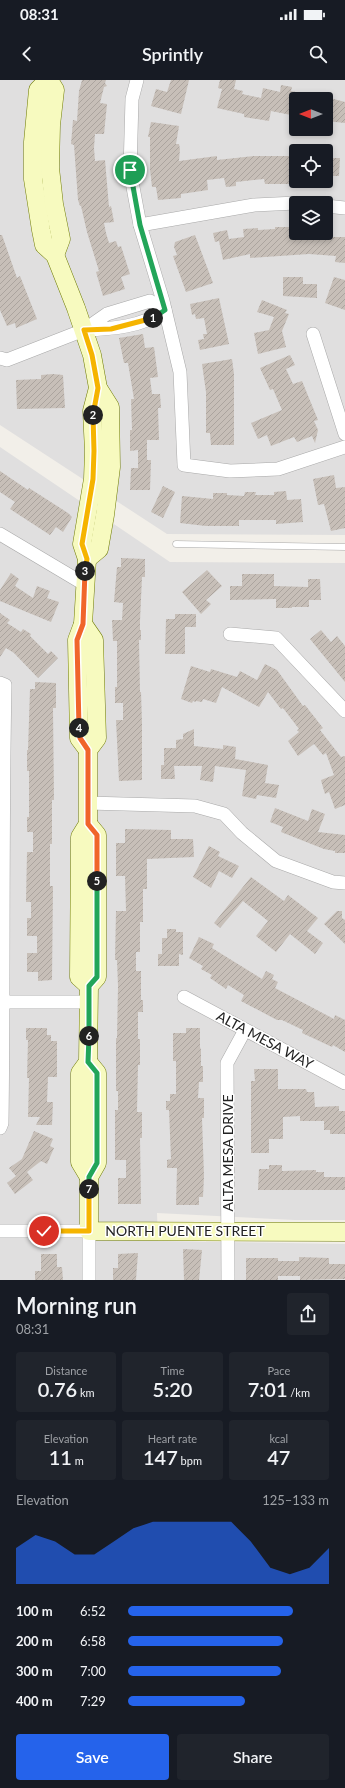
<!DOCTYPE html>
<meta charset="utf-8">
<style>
:root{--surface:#171b24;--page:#20242c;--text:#f1f3f6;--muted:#9ea1a6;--accent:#2563eb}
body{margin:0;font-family:Lato,sans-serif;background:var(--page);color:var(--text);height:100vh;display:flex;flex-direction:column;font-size:15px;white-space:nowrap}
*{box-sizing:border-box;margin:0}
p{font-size:13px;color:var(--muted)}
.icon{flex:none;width:22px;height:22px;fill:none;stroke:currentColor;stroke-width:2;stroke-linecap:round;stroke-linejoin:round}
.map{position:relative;height:1200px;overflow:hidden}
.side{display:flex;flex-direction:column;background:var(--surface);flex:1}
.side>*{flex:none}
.needle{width:26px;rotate:270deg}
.tools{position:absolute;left:289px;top:12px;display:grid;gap:8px}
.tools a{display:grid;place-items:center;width:44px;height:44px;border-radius:4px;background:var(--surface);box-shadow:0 2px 6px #0003;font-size:20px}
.pin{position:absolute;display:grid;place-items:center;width:34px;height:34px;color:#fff;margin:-17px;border:2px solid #fff;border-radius:50%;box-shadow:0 1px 4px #0007}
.km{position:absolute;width:20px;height:20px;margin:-10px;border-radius:50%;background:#222;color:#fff;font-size:11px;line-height:20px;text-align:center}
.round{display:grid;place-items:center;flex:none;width:42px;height:42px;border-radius:4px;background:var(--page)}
.head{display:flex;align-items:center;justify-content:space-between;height:68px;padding:0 16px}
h1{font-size:22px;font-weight:600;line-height:30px}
.metrics{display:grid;grid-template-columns:repeat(3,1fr);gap:6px;height:68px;padding:4px 16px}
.metrics div{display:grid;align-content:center;border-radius:4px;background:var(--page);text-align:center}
.metrics b{font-size:20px;font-weight:600}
.metrics small{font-size:11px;font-weight:400}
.metrics p{font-size:11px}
.chart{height:112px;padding:8px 16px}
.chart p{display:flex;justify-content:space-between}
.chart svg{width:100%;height:72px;margin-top:4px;fill:var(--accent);opacity:.7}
.button{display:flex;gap:8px;margin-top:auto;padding:8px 16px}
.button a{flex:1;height:46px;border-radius:4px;background:var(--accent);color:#fff;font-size:16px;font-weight:600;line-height:46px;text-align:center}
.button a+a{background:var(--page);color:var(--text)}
ul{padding:0 16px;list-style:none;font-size:13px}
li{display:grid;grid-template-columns:64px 48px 1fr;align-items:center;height:30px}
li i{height:10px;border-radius:5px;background:var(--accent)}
.status{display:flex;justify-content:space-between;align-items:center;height:28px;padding:0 20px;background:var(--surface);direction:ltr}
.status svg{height:11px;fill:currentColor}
header{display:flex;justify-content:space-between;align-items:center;height:52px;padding:0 16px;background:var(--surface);font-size:18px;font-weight:600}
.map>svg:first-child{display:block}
</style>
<div class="status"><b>08:31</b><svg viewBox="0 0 49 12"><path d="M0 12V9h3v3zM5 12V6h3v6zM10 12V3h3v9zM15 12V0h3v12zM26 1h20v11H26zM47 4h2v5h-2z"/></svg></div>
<header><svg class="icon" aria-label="back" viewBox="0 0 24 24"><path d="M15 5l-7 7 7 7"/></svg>Sprintly<svg class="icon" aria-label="search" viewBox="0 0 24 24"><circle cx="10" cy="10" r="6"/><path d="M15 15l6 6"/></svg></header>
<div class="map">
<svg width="345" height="1200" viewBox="0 0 345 1200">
<defs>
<pattern id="building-hatch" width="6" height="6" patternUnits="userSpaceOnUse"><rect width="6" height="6" fill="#c7bfb8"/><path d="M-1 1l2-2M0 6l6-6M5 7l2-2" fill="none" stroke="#aba49e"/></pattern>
</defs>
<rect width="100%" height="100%" fill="#f2efe9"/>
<g fill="#e0dfdf" fill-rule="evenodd">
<path d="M0 0H345V455L167 454 0 345ZM296 19H326V49H296ZM296 71H326V101H296ZM296 123H326V153H296Z"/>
<polygon points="0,367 170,482 345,483 345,1140 295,1140 157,1133 158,1161 345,1164 345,1200 0,1200"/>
</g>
<g fill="url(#building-hatch)">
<polygon points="82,0 106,0 105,3 107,6 104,7 100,23 107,24 104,54 95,54 94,68 95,81 105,80 109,127 111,126 114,142 104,143 106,153 109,163 116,161 118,167 121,166 130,194 121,197 125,209 103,216 96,192 99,191 87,152 81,126 80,126 78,120 74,65 71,64 73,40 77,41 79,11"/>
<polygon points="171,0 189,0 181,34 151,26 156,9 167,12"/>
<polygon points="220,0 236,0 234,9 243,11 242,14 261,18 263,8 280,12 281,5 292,7 291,11 296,12 296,36 271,31 269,41 244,37 244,34 217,28 222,9 218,8"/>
<polygon points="326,17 345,22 345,43 326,41"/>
<polygon points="151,42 179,46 176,64 179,64 180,69 179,81 217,76 217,80 254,76 296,76 296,104 265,104 264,99 236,102 236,106 226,107 224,98 207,100 208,110 181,114 181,118 158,120 156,107 152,107 150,89 150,57 148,57"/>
<polygon points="326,78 340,78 339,96 326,96"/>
<polygon points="275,147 289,147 289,149 293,149 293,153 320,153 320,157 345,157 345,183 335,182 336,176 309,174 250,178 250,174 223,180 219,161 215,162 213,153 227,150 229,159 244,157 243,149 258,148 258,150 275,149"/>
<polygon points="0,155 2,155 17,198 20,196 37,239 16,248 15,243 7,246 0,230"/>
<polygon points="195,155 213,203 186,212 173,176 177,175 174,167 175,162"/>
<polygon points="283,197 303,197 303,204 317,204 317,218 283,216"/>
<polygon points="334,197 345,200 345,230 325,223"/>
<polygon points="219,218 229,264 200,270 198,260 204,259 203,254 207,254 204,238 196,239 195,234 192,235 190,224"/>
<polygon points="262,220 287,230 285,233 289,234 282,251 286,267 258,274 254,253 269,250 274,237 257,232"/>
<polygon points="143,254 145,268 154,267 158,297 150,298 152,314 160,314 161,328 158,328 159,360 147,360 147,380 151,380 150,410 130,410 131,388 138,388 138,370 130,371 130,350 132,350 131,319 134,319 128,283 124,283 119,258"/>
<polygon points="290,275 295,285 286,289 293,304 302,301 318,340 314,341 318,350 315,363 312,356 297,362 294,357 271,366 267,355 258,359 251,343 282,330 273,309 270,310 260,288"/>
<polygon points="232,279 234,294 234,365 211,365 210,353 206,353 206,312 202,284"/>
<polygon points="53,294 63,295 65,328 17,329 16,300 41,299 41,295"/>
<polygon points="0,391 28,410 29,408 68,433 72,437 63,452 56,447 50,455 10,429 15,422 0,412"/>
<polygon points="334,395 336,408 345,407 345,448 331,451 324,424 318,425 313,399"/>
<polygon points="163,406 175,412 163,438 151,432"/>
<polygon points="286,411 287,420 301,419 303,442 276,444 276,440 239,440 239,446 206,446 180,443 182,416 213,419 213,413 227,413 227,415 244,416 245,412 256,412 255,415 274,415 274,412"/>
<polygon points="121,478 145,479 145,497 142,497 140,541 140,550 141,550 141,560 139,560 140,612 141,612 142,643 142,700 119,701 116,640 123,640 123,623 115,623 115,607 117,607 117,561 113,561 112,540 122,540 123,523 114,522 117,487 121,487"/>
<polygon points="207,490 222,506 206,520 211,524 201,534 182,512"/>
<polygon points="11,493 19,499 15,506 33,518 37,506 50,511 47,518 59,522 51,542 0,521 0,510"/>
<polygon points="242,494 274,494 274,506 308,507 308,499 320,499 321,520 309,520 309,527 292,527 292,528 276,528 276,519 230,520 230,506 242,506"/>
<polygon points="0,533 10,540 7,543 21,552 23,549 31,554 30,556 48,574 51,571 58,578 38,598 14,573 6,568 0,577"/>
<polygon points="175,534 196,534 196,547 185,547 185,574 165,574 166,539 175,539"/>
<polygon points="321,550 331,562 337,556 345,566 345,602 310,559"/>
<polygon points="265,584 277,590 303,626 305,625 323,648 320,650 341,677 345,676 345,725 335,729 329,712 325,714 322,704 321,700 334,695 326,673 323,675 314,664 298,676 288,661 299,652 297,650 299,649 283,628 281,629 268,612 259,627 222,607 216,623 203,619 202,622 196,621 196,622 193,621 192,623 181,619 191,586 210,592 211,589 237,597 240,591 257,600"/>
<polygon points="35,602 56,603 56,628 53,628 54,720 52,720 52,764 50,764 50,806 53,806 52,900 38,901 38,892 27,892 27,873 37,873 37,856 27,856 27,838 31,838 31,822 26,822 27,772 33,772 33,752 27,752 27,737 29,737 29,691 27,691 27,670 28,670 30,609 35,609"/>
<polygon points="194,649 194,666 223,669 223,665 236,667 235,679 268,685 265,703 279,705 276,718 257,715 256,719 242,716 246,690 215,686 213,702 200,700 202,686 174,686 175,699 161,699 161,685 164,685 164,668 176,668 176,660 183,659 183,654"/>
<polygon points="275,728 308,741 312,729 325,734 318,752 345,755 345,773 335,773 335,771 324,769 281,752 283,747 270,742"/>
<polygon points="125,749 171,750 171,759 193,759 194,777 147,779 147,809 143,809 143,842 140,842 140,872 136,872 136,891 141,891 141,920 143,920 143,932 138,932 138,959 140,959 140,985 138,985 137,1032 142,1032 142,1058 140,1058 141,1124 118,1124 118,1098 126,1098 126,1080 115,1080 115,1030 118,1030 118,1011 116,1011 116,958 117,958 118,906 117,880 115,880 116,831 126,831 125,796 116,796 116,763 125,763"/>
<polygon points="209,766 220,772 218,776 239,786 232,798 219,791 211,808 193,797"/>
<polygon points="251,797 284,821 288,815 318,838 307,851 323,863 315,874 290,854 276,872 256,856 268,841 243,821 220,848 214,843"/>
<polygon points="337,831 342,831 342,838 345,840 345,864 324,844"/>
<polygon points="167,849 176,849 176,852 183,852 183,875 179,874 179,886 158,886 158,874 162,874 162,858 167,858"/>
<polygon points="199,857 214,864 212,868 262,899 266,891 274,895 272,899 278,902 275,908 334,939 335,935 345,940 345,972 333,965 332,967 315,959 302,953 303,950 282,940 277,940 241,921 244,915 228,905 226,909 210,898 212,895 201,889 203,886 189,878"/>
<polygon points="26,948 47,948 47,955 51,955 51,961 57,961 57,997 48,997 47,1022 53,1022 52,1045 36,1045 40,1037 28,1037 29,998 27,998 28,960 26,960"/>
<polygon points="186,948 200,948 200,967 201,970 201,986 203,986 203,1002 199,1002 198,1018 204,1018 204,1038 202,1038 204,1096 203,1117 199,1117 199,1125 176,1125 177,1088 167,1088 167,1080 171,1079 169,1030 166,1030 166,1021 170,1021 170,1014 176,1014 176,981 173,981 173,953 186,953"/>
<polygon points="254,989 278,989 278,1009 306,1009 307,1012 314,1012 315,1027 339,1026 339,1031 345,1031 345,1054 330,1054 330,1050 324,1050 324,1041 300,1041 300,1036 283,1037 283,1059 269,1059 269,1073 251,1073 251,1001 255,1001"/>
<polygon points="34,1051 53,1059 50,1066 54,1068 47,1084 41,1081 27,1092 33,1100 15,1114 7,1103 16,1096 9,1088 22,1079"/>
<polygon points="269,1085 282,1085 282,1091 316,1090 316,1092 324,1092 324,1097 345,1097 345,1110 258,1110 259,1089 269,1089"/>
<polygon points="183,1169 202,1170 199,1200 184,1200"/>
<polygon points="138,1173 136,1200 113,1200 113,1188 118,1188 118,1174"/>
<polygon points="41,1174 57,1174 57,1187 62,1187 63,1200 35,1200 35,1191 41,1191"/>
<polygon points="299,1177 329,1178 329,1184 345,1184 345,1199 300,1200 300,1196 278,1196 278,1200 246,1200 246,1178 278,1178 278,1181 299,1181"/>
</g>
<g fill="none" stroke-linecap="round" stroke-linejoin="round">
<g stroke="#a9a9a9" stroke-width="7">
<polyline id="lane" points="176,464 345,467"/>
</g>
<g stroke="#a9a9a9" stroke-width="14">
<g id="street">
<polyline points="137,0 132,19 130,91 140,145 163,221 180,292 184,385 230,391 278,389 345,367"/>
<polyline points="326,126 345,128"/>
<polyline points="140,145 254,125 296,123"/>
<polyline points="313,254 345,354"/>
<path d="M0 278 7 280 84 250 107 234 150 221 165 230C143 247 111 249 84 250"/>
<polyline points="0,454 84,504"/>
<polyline points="230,554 276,558 345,631"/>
<path d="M0 603 5 605C2 751 4 897 2 1043L0 1048"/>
<polyline points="88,723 195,726 224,734 242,753 276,781 333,802 345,803"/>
<polyline points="184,917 345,1003"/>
<polyline points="0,922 89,922"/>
<polyline points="0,1151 89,1151 89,1200"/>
<polyline points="228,1200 227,983 245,950"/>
</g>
</g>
<g stroke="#707d05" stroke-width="19">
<g id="secondary">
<polyline points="48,0 38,10 33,62 33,99 41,150 44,165 55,175 76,228 92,275 98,308 110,327 111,387 105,435 99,469 87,479"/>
<polyline points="49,0 55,10 51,45 50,88 54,124 61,159 55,175"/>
<polyline points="83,544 94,560 97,658 88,670 88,744 80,757 79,897 89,906"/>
<polyline points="88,670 79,658 77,560 83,544 87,479 82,464 93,399 94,371 92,331 98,308"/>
<polyline points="88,744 97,755 97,897 89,906 88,982 80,993 80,1082 89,1097"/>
<polyline points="88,982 97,993 97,1083 89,1097 89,1151 345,1152"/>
</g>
</g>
<use href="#lane" stroke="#fff" stroke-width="6"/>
<use href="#street" stroke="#fff" stroke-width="13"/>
<use href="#secondary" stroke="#f7fabf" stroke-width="18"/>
</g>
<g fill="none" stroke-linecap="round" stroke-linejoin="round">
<g stroke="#fff" stroke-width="8">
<polyline id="split-1" points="130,90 140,145 165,230 153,238"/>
</g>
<g stroke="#fff" stroke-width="8">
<polyline id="split-2" points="93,335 98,308 92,275 84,250 111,249 153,238"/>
</g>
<g stroke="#fff" stroke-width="8">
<polyline id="split-3" points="85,491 87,479 82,464 93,399 94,371 93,335"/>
</g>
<g stroke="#fff" stroke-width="8">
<polyline id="split-4" points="79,648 77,560 83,544 85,491"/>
</g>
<g stroke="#fff" stroke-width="8">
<polyline id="split-5" points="79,648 80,658 88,670 88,744 97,755 97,801"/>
</g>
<g stroke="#fff" stroke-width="8">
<polyline id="split-6" points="89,956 89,906 97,897 97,801"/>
</g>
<g stroke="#fff" stroke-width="8">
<polyline id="split-7" points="89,956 88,982 97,993 97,1083 89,1097 89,1109"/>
</g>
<g stroke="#fff" stroke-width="8">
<polyline id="split-8" points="44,1151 89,1151 89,1109"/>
</g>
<use href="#split-1" stroke="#22a559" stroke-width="5"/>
<use href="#split-2" stroke="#f5b400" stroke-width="5"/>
<use href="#split-3" stroke="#f5b400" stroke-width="5"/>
<use href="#split-4" stroke="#f0652b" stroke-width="5"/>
<use href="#split-5" stroke="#f0652b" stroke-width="5"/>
<use href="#split-6" stroke="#22a559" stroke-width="5"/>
<use href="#split-7" stroke="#22a559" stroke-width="5"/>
<use href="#split-8" stroke="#f5b400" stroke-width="5"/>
</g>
<g text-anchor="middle" stroke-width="3" stroke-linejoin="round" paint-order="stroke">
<g font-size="14" fill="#222" stroke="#fff">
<text transform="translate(265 960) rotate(28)" y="5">ALTA MESA WAY</text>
<text transform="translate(228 1073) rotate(-90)" y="5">ALTA MESA DRIVE</text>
<text x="185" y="1156">NORTH PUENTE STREET</text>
</g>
</g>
</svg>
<div class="tools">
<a><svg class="needle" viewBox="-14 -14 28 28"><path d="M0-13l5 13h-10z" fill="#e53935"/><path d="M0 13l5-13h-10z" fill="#9ea1a6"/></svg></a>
<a><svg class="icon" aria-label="locate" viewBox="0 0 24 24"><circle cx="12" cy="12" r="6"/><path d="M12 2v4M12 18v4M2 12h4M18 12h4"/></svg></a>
<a><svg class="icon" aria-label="layers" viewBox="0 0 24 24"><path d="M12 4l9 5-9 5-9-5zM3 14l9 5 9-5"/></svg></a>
</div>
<div class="pin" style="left:130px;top:90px;background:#1e9e55"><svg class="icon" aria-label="arrive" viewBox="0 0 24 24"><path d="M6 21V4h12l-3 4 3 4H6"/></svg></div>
<div class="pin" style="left:44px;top:1151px;background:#d93025"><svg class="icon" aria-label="check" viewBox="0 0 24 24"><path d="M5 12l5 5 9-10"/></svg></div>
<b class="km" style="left:153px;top:238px">1</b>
<b class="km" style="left:93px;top:335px">2</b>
<b class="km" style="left:85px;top:491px">3</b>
<b class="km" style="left:79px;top:648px">4</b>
<b class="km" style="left:97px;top:801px">5</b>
<b class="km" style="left:89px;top:956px">6</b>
<b class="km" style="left:89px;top:1109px">7</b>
</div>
<section class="side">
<div class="head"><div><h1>Morning run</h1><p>08:31</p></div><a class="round"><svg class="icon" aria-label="share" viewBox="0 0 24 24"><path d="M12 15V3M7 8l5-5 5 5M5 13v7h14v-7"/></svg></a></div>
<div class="metrics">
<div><p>Distance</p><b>0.76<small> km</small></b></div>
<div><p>Time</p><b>5:20</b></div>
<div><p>Pace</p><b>7:01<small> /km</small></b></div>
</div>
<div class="metrics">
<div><p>Elevation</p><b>11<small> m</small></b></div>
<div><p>Heart rate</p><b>147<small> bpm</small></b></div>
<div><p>kcal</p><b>47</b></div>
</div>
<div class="chart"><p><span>Elevation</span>125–133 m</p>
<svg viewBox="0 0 160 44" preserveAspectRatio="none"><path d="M0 44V22L10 14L20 18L30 26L40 26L50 18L60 10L70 6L80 6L90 6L100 6L110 6L120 18L130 34L140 38L150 34L160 22V44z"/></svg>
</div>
<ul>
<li><b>100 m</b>6:52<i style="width:82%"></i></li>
<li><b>200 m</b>6:58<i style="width:77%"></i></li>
<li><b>300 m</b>7:00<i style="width:76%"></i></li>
<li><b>400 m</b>7:29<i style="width:58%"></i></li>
</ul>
<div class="button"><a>Save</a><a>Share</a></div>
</section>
